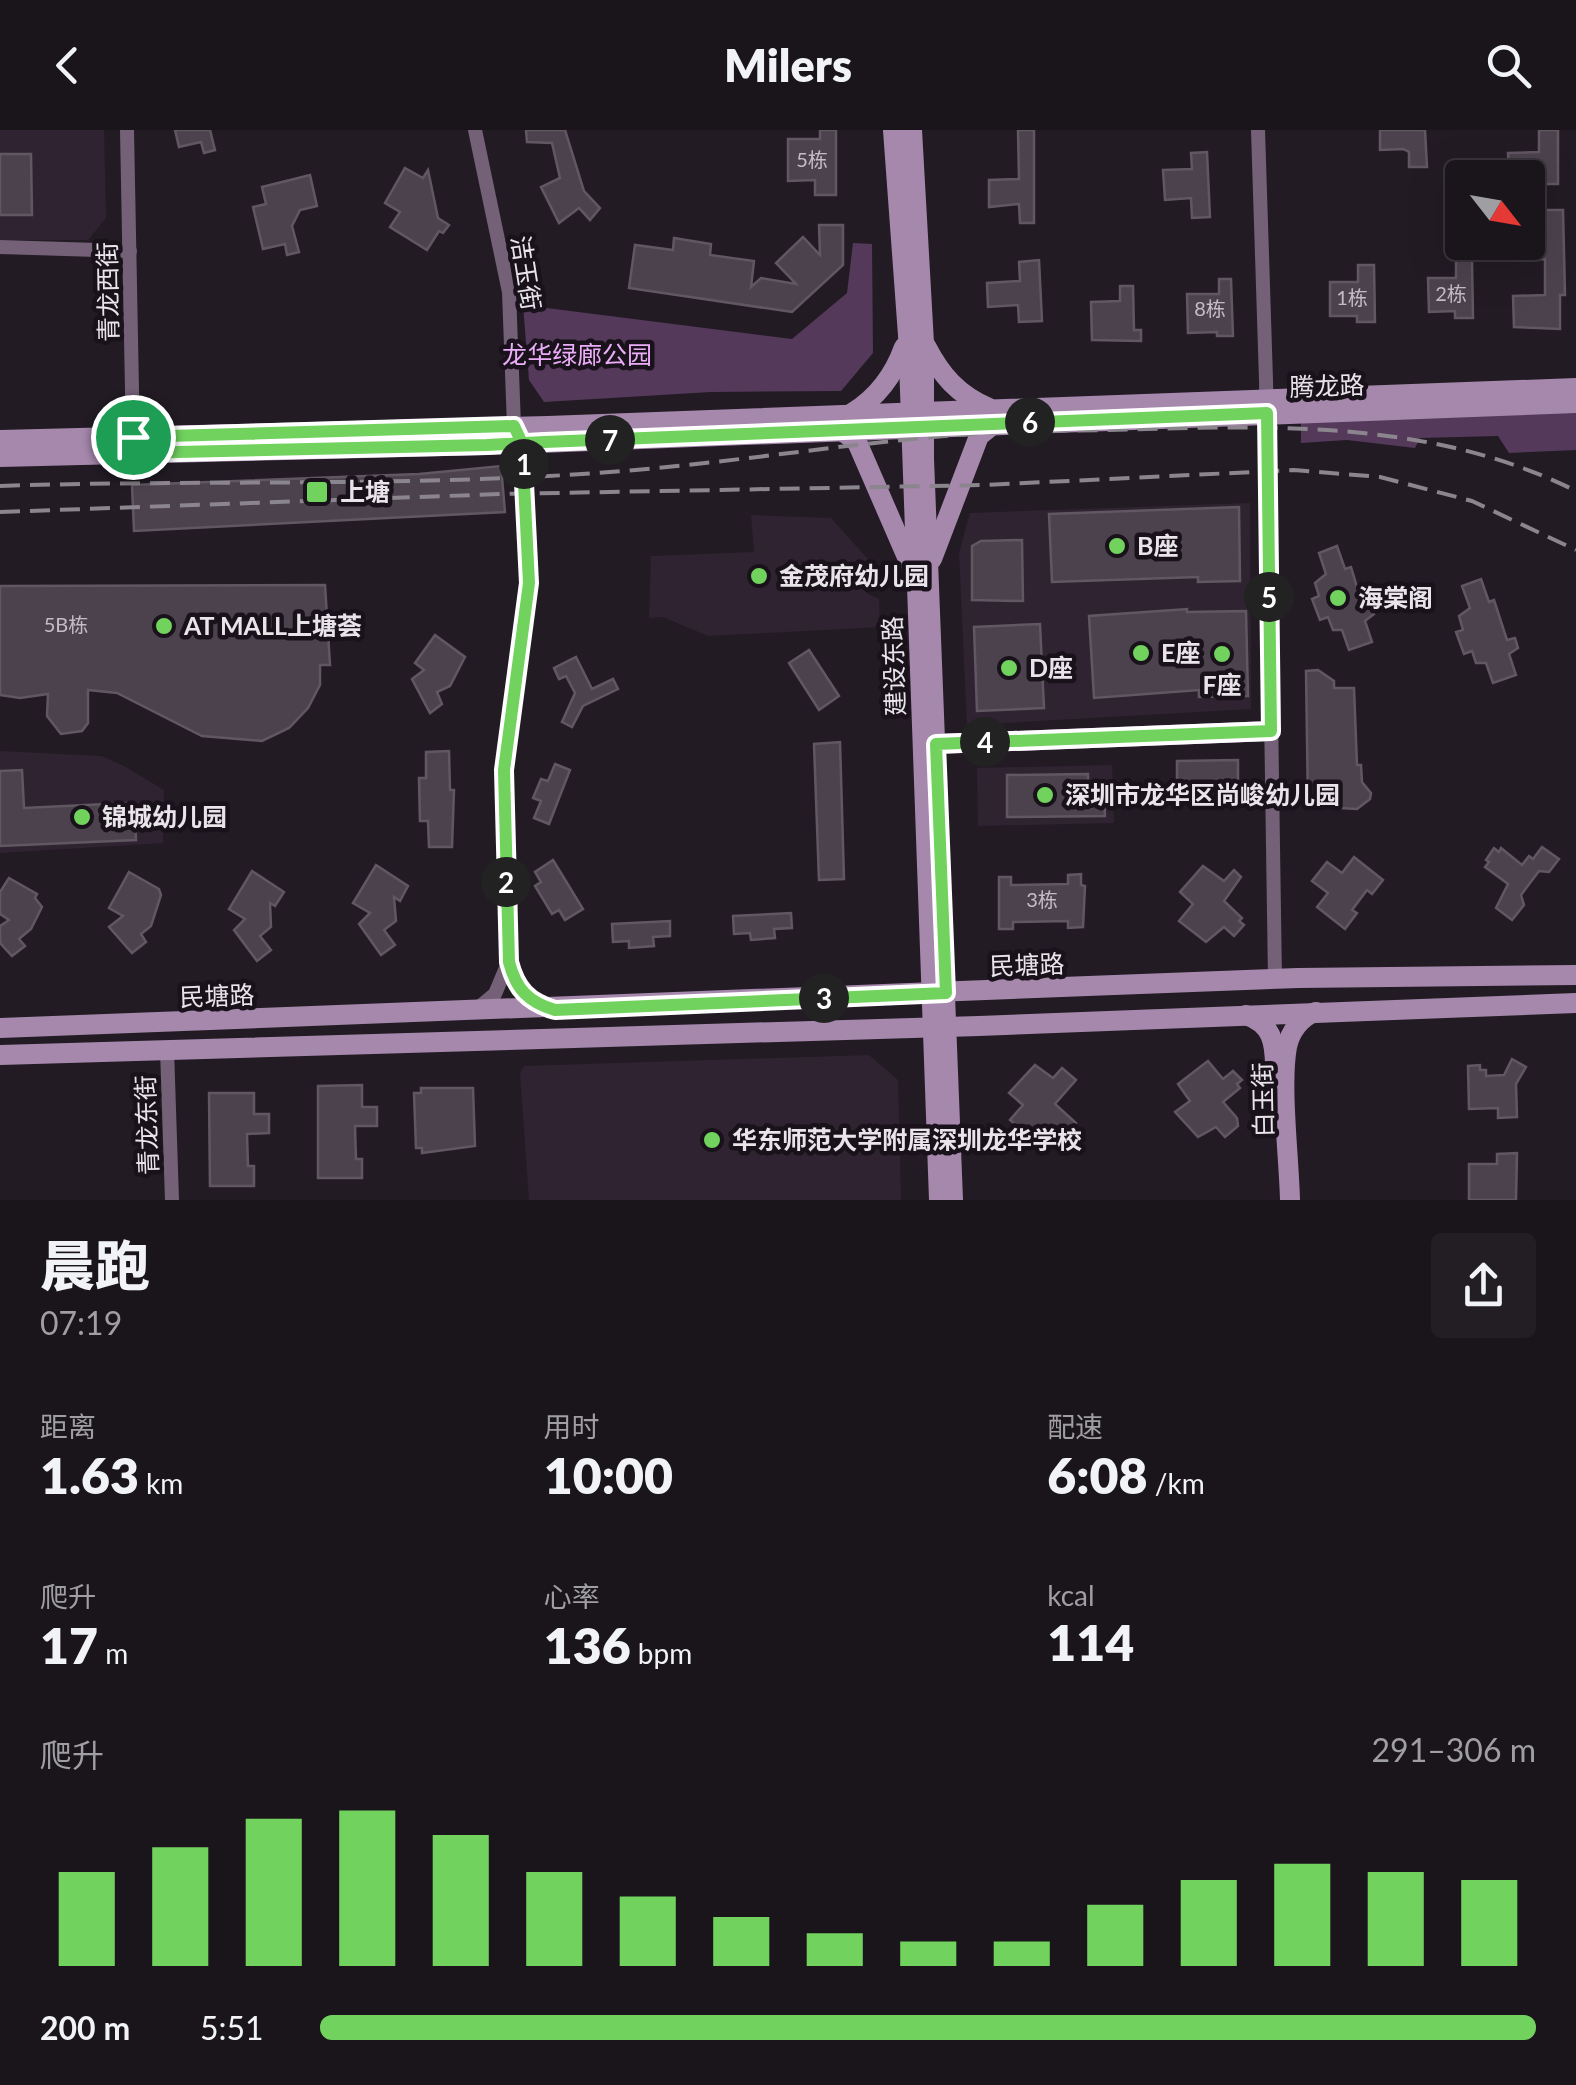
<!DOCTYPE html>
<html lang="zh">
<meta charset="utf-8">
<style>
:root{--surface:#1a141b;--page:#231d24;--text:#f1f3f6;--muted:#9f9ea3;--line:#38333a;--accent:#71d25e}
body{margin:0;font-family:Lato,"Noto Sans SC",sans-serif;background:var(--page);color:var(--text);height:100vh;display:flex;flex-direction:column;font-size:38px;white-space:nowrap}
*{box-sizing:border-box;margin:0}
p{font-size:32px;color:var(--muted)}
.icon{flex:none;width:55px;height:55px;fill:none;stroke:currentColor;stroke-width:2;stroke-linecap:round;stroke-linejoin:round}
.map{position:relative;height:1070px;overflow:hidden}
.details{display:flex;flex-direction:column;background:var(--surface);flex:1}
.details>*{flex:none}
.needle{width:65px;rotate:121deg}
.fabs{position:absolute;left:1445px;top:30px;display:grid;gap:20px}
.fabs a{display:grid;place-items:center;width:100px;height:100px;border-radius:10px;background:var(--surface);box-shadow:0 10px 40px #0002,0 0 0 2px var(--line);font-size:50px}
.pin{position:absolute;display:grid;place-items:center;width:85px;height:85px;color:#fff;margin:-42px;border:5px solid #fff;border-radius:50%;box-shadow:0 2px 10px #0007}
.km{position:absolute;width:50px;height:50px;margin:-25px;border-radius:50%;background:#222;color:#fff;font-size:28px;line-height:50px;text-align:center}
.round{display:grid;place-items:center;flex:none;width:105px;height:105px;border-radius:10px;background:var(--page)}
.overview{display:flex;align-items:center;justify-content:space-between;height:170px;padding:0 40px}
h1{font-size:55px;font-weight:800;line-height:75px}
.figures{display:grid;grid-template-columns:repeat(3,1fr);gap:15px;height:170px;padding:10px 40px}
.figures div{display:grid;align-content:center}
.figures b{font-size:50px;font-weight:800}
.figures small{font-size:28px;font-weight:400}
.figures p{font-size:28px}
.chart{height:280px;padding:20px 40px}
.chart p{display:flex;justify-content:space-between}
.chart svg{width:100%;height:180px;margin-top:10px;stroke:var(--accent);stroke-width:6}
ul{padding:0 40px;list-style:none;font-size:32px}
li{display:grid;grid-template-columns:160px 120px 1fr;align-items:center;height:75px}
li i{height:25px;border-radius:12px;background:var(--accent)}
header{display:flex;justify-content:space-between;align-items:center;height:130px;padding:0 40px;background:var(--surface);font-size:45px;font-weight:800}
.map>svg:first-child{display:block}
</style>
<header><svg class="icon" aria-label="back" viewBox="0 0 24 24"><path d="M15 5l-7 7 7 7"/></svg>Milers<svg class="icon" aria-label="search" viewBox="0 0 24 24"><circle cx="10" cy="10" r="6"/><path d="M15 15l6 6"/></svg></header>
<div class="map">
<svg width="1576" height="1070" viewBox="0 0 1576 1070">
<rect width="100%" height="100%" fill="#221b24"/>
<g fill="#2f2331">
<polygon points="0,0 104,0 106,88 88,110 0,110"/>
<polygon points="1250,373 1251,579 967,595 959,423 970,383"/>
<polygon points="751,385 831,388 868,429 866,463 879,469 880,497 708,506 663,487 649,488 651,426 754,422"/>
<polygon points="0,621 101,626 124,636 164,660 163,713 0,723"/>
<polygon points="1112,635 1114,693 978,696 977,638"/>
<polygon points="869,925 898,950 901,1070 529,1070 520,943 524,936"/>
</g>
<g fill="#54395a">
<polygon points="853,113 872,114 873,223 841,261 711,262 544,272 529,250 523,175 792,209 847,163"/>
<polygon points="1576,281 1576,320 1509,323 1498,306 1420,308 1415,318 1347,310 1301,313 1301,290"/>
</g>
<g fill="#4b424d" stroke="#615762" stroke-width="2.5">
<polygon points="175,0 210,0 215,20 204,23 201,12 179,17"/>
<polygon points="526,0 565,0 584,61 600,78 590,90 579,78 559,93 541,57 560,48 552,13 527,12"/>
<polygon points="820,0 836,0 836,65 815,65 815,50 788,51 788,9 820,9"/>
<polygon points="1018,0 1034,0 1034,93 1020,93 1019,74 989,77 989,50 1019,49"/>
<polygon points="1380,0 1425,0 1427,37 1409,37 1409,22 1403,19 1380,20"/>
<polygon points="1539,0 1558,0 1558,54 1538,54 1537,48 1509,48 1508,23 1539,22"/>
<polygon points="1207,22 1210,87 1192,88 1191,68 1165,70 1163,40 1192,39 1191,23"/>
<polygon points="0,24 31,24 32,85 0,85"/>
<polygon points="405,38 423,48 428,40 438,88 449,95 443,103 439,101 427,120 390,97 400,82 385,73"/>
<polygon points="310,45 317,76 300,80 292,96 299,122 287,125 285,114 263,119 253,77 266,74 262,57"/>
<polygon points="1546,80 1563,80 1565,165 1560,165 1560,199 1514,197 1513,166 1545,165 1545,129 1515,130 1514,112 1528,112 1528,96 1546,95"/>
<polygon points="819,95 843,95 843,135 792,182 629,158 635,115 673,120 674,108 711,114 710,125 754,131 751,157 761,148 796,154 776,133 803,107 820,125"/>
<polygon points="1039,130 1042,191 1019,192 1018,175 988,177 987,153 1020,151 1019,132"/>
<polygon points="1472,130 1473,188 1455,188 1455,181 1429,182 1428,148 1456,148 1456,131"/>
<polygon points="1358,135 1374,135 1375,192 1357,192 1357,186 1330,186 1330,152 1358,152"/>
<polygon points="1219,149 1231,149 1233,206 1217,206 1217,202 1188,203 1187,164 1219,164"/>
<polygon points="1120,156 1133,156 1134,200 1141,200 1141,211 1092,210 1091,172 1120,171"/>
<polygon points="501,336 505,382 134,401 132,355 419,344"/>
<polygon points="1239,377 1240,451 1198,452 1198,447 1052,452 1049,384"/>
<polygon points="1022,410 1023,471 972,470 972,416 981,411"/>
<polygon points="1337,416 1345,439 1351,437 1363,477 1371,474 1374,484 1365,491 1372,512 1349,520 1342,500 1333,500 1328,487 1320,490 1312,469 1319,466 1315,453 1326,444 1319,423"/>
<polygon points="1481,449 1489,472 1494,470 1507,510 1515,508 1518,518 1509,524 1516,545 1493,553 1486,533 1476,533 1472,521 1464,524 1456,502 1463,500 1459,486 1470,478 1462,456"/>
<polygon points="325,455 330,535 320,535 320,555 308,578 289,598 262,611 202,606 117,563 88,560 88,593 82,601 61,604 47,586 48,564 20,568 0,565 0,456"/>
<polygon points="1187,479 1187,482 1246,481 1248,566 1199,567 1199,560 1094,568 1089,486"/>
<polygon points="1040,494 1044,578 977,581 974,497"/>
<polygon points="435,505 465,527 450,556 437,562 442,574 430,583 412,549 424,540 415,533"/>
<polygon points="809,520 839,566 819,580 789,533"/>
<polygon points="576,527 592,559 613,549 618,559 583,576 572,597 562,592 575,563 566,546 559,549 554,538"/>
<polygon points="1318,540 1334,551 1334,558 1354,558 1357,635 1361,635 1362,652 1371,663 1370,669 1357,679 1308,676 1306,541"/>
<polygon points="840,612 844,749 819,750 814,614"/>
<polygon points="449,621 450,660 454,660 452,717 429,717 428,691 420,691 419,648 426,648 426,622"/>
<polygon points="1238,630 1238,676 1211,676 1211,661 1177,661 1177,631"/>
<polygon points="555,634 570,640 549,694 534,688 541,671 533,668 541,649 548,651"/>
<polygon points="22,640 24,678 127,673 127,687 135,687 136,710 0,716 0,641"/>
<polygon points="1088,644 1088,663 1104,663 1105,686 1007,687 1007,645"/>
<polygon points="1542,717 1559,729 1549,742 1539,741 1521,765 1524,775 1512,790 1496,778 1508,754 1485,737 1489,732 1486,730 1494,718 1499,722 1501,718 1522,735 1529,726 1533,729"/>
<polygon points="1354,727 1383,750 1372,764 1367,760 1352,780 1357,783 1345,799 1317,777 1328,763 1312,751 1327,732 1342,743"/>
<polygon points="553,730 583,779 565,790 559,780 552,784 535,756 541,752 535,742"/>
<polygon points="376,735 408,756 400,771 394,767 396,791 384,800 395,815 381,825 359,794 370,783 353,773"/>
<polygon points="1203,736 1224,751 1234,740 1241,747 1224,771 1242,788 1239,791 1244,795 1234,806 1224,797 1206,812 1179,791 1193,774 1180,762"/>
<polygon points="252,741 284,762 275,776 270,773 271,797 260,806 271,820 257,831 234,800 245,789 229,779"/>
<polygon points="129,742 159,759 161,765 151,796 141,804 146,812 132,823 109,797 123,786 109,778"/>
<polygon points="1081,744 1081,755 1085,756 1083,797 1068,798 1068,791 1013,792 1013,799 999,799 999,747 1011,747 1011,755 1068,754 1068,745"/>
<polygon points="9,748 37,764 35,768 42,777 31,799 19,809 25,816 12,826 0,813 0,796 9,790 0,784 0,762"/>
<polygon points="791,783 792,798 774,799 775,808 751,810 750,803 734,804 733,786"/>
<polygon points="670,791 670,806 653,807 654,816 629,818 629,811 613,812 612,794"/>
<polygon points="1512,929 1526,937 1516,954 1517,987 1498,988 1498,978 1469,979 1468,936 1480,935 1480,940 1486,940 1486,946 1504,945"/>
<polygon points="1208,931 1223,949 1233,941 1242,950 1237,954 1240,958 1223,972 1237,988 1238,996 1225,1007 1216,997 1198,1007 1175,982 1190,971 1178,954"/>
<polygon points="1035,935 1053,948 1062,938 1076,950 1055,974 1076,993 1064,1006 1055,997 1036,1013 1010,990 1023,975 1009,963"/>
<polygon points="362,955 362,977 377,977 377,996 355,996 356,1029 362,1029 362,1048 318,1048 318,956"/>
<polygon points="421,958 473,958 475,1016 422,1023 422,1018 416,1018 414,963 421,963"/>
<polygon points="209,963 254,963 254,984 269,984 269,1003 247,1004 248,1036 254,1036 254,1056 210,1056"/>
<polygon points="1517,1023 1516,1070 1469,1070 1469,1034 1497,1034 1497,1024"/>
</g>
<g fill="none" stroke-linecap="round" stroke-linejoin="round">
<g stroke="#746178" stroke-width="14">
<polyline points="127,0 133,312"/>
<polyline points="475,0 509,162 514,296 522,313 529,453 505,639 509,832 517,857 543,876"/>
<polyline points="1258,0 1266,250 1275,849"/>
<polyline points="0,117 130,121"/>
<polyline points="477,879 495,864 508,833"/>
<polyline points="167,919 172,1070"/>
</g>
<g stroke="#a688ad" stroke-width="20">
<polyline points="893,0 908,205 939,1070"/>
<polyline points="912,0 924,213 924,329 953,1070"/>
<path d="M926 216C941 245 958 265 989 278"/>
<path d="M852 283C878 267 894 245 904 217"/>
<polyline points="842,301 857,312 910,434"/>
<polyline points="0,310 548,296 1576,258"/>
<polyline points="0,327 487,315 1576,273"/>
<polyline points="932,429 979,306 994,294"/>
<polyline points="936,614 1271,601"/>
<path d="M1246 885C1272 894 1275 912 1275 937"/>
<polyline points="0,898 1298,848 1576,845"/>
<polyline points="0,925 979,896 1576,873"/>
<path d="M1290 1070C1289 1028 1280 955 1287 917 1290 902 1301 886 1316 882"/>
</g>
<g stroke="#8b858d" stroke-width="4" stroke-dasharray="20 10" stroke-linecap="butt">
<path d="M0 356C207 349 416 358 622 341 739 332 855 312 971 304 1029 300 1088 301 1147 299 1293 295 1442 294 1576 361"/>
<polyline points="0,382 502,364 985,355 1294,340 1380,347 1472,371 1576,420"/>
</g>
</g>
<g fill="none" stroke-linecap="round" stroke-linejoin="round">
<g stroke="#fff" stroke-width="20">
<path id="route" d="M133 307 514 296 522 313 529 453 504 640 509 832C516 859 528 872 555 880L946 863 936 614 1271 601 1267 283C1026 293 785 302 544 312L487 315 134 323 133 307"/>
</g>
<use href="#route" stroke="#71d25e" stroke-width="12"/>
</g>
<g fill="#71d25e" stroke="#19121b" stroke-width="4">
<rect x="305" y="350" width="24" height="24" rx="5"/>
<circle cx="1117" cy="416" r="10"/>
<circle cx="759" cy="446" r="10"/>
<circle cx="1338" cy="468" r="10"/>
<circle cx="164" cy="496" r="10"/>
<circle cx="1141" cy="523" r="10"/>
<circle cx="1222" cy="524" r="10"/>
<circle cx="1009" cy="538" r="10"/>
<circle cx="1045" cy="665" r="10"/>
<circle cx="82" cy="687" r="10"/>
<circle cx="712" cy="1010" r="10"/>
</g>
<g text-anchor="middle" stroke-width="9" stroke-linejoin="round" paint-order="stroke">
<g font-size="20" fill="#c2bcc3">
<text x="812" y="37">5栋</text>
<text x="1451" y="171">2栋</text>
<text x="1352" y="175">1栋</text>
<text x="1210" y="186">8栋</text>
<text x="66" y="502">5B栋</text>
<text x="1042" y="777">3栋</text>
</g>
<g font-size="25" fill="#e9e4ea" stroke="#19121b">
<text transform="translate(526 143) rotate(81)" y="9">洁玉街</text>
<text transform="translate(108 162) rotate(-91)" y="9">青龙西街</text>
<text transform="translate(1327 256) rotate(-2)" y="9">腾龙路</text>
<text transform="translate(894 536) rotate(-92)" y="9">建设东路</text>
<text transform="translate(1027 835) rotate(-2)" y="9">民塘路</text>
<text transform="translate(217 866) rotate(-2)" y="9">民塘路</text>
<text transform="translate(1263 970) rotate(-91)" y="9">白玉街</text>
<text transform="translate(147 995) rotate(-92)" y="9">青龙东街</text>
</g>
<g font-size="25" fill="#ebacf8" stroke="#19121b">
<text x="577" y="234">龙华绿廊公园</text>
</g>
<g font-size="25" font-weight="bold" fill="#e9e4ea" stroke="#19121b" text-anchor="start">
<text x="340" y="371">上塘</text>
<text x="1137" y="425">B座</text>
<text x="779" y="455">金茂府幼儿园</text>
<text x="1358" y="477">海棠阁</text>
<text x="184" y="505">AT MALL上塘荟</text>
<text x="1161" y="532">E座</text>
<text x="1029" y="547">D座</text>
<text x="1222" y="564" text-anchor="middle">F座</text>
<text x="1065" y="674">深圳市龙华区尚峻幼儿园</text>
<text x="102" y="696">锦城幼儿园</text>
<text x="732" y="1019">华东师范大学附属深圳龙华学校</text>
</g>
</g>
</svg>
<div class="fabs">
<a><svg class="needle" viewBox="-14 -14 28 28"><path d="M0-13l5 13h-10z" fill="#e53935"/><path d="M0 13l5-13h-10z" fill="#9f9ea3"/></svg></a>
</div>
<div class="pin" style="left:133px;top:307px;background:#1e9e55"><svg class="icon" aria-label="arrive" viewBox="0 0 24 24"><path d="M6 21V4h12l-3 4 3 4H6"/></svg></div>
<b class="km" style="left:524px;top:334px">1</b>
<b class="km" style="left:506px;top:752px">2</b>
<b class="km" style="left:824px;top:868px">3</b>
<b class="km" style="left:985px;top:612px">4</b>
<b class="km" style="left:1269px;top:467px">5</b>
<b class="km" style="left:1030px;top:292px">6</b>
<b class="km" style="left:610px;top:310px">7</b>
</div>
<section class="details">
<div class="overview"><div><h1>晨跑</h1><p>07:19</p></div><a class="round"><svg class="icon" aria-label="share" viewBox="0 0 24 24"><path d="M12 15V3M7 8l5-5 5 5M5 13v7h14v-7"/></svg></a></div>
<div class="figures">
<div><p>距离</p><b>1.63<small> km</small></b></div>
<div><p>用时</p><b>10:00</b></div>
<div><p>配速</p><b>6:08<small> /km</small></b></div>
</div>
<div class="figures">
<div><p>爬升</p><b>17<small> m</small></b></div>
<div><p>心率</p><b>136<small> bpm</small></b></div>
<div><p>kcal</p><b>114</b></div>
</div>
<div class="chart"><p><span>爬升</span>291–306 m</p>
<svg viewBox="0 0 160 44" preserveAspectRatio="none"><path d="M5 44V21M15 44V15M25 44V8M35 44V6M45 44V12M55 44V21M65 44V27M75 44V32M85 44V36M95 44V38M105 44V38M115 44V29M125 44V23M135 44V19M145 44V21M155 44V23"/></svg>
</div>
<ul>
<li><b>200 m</b>5:51<i style="width:100%"></i></li>
</ul>
</section>
